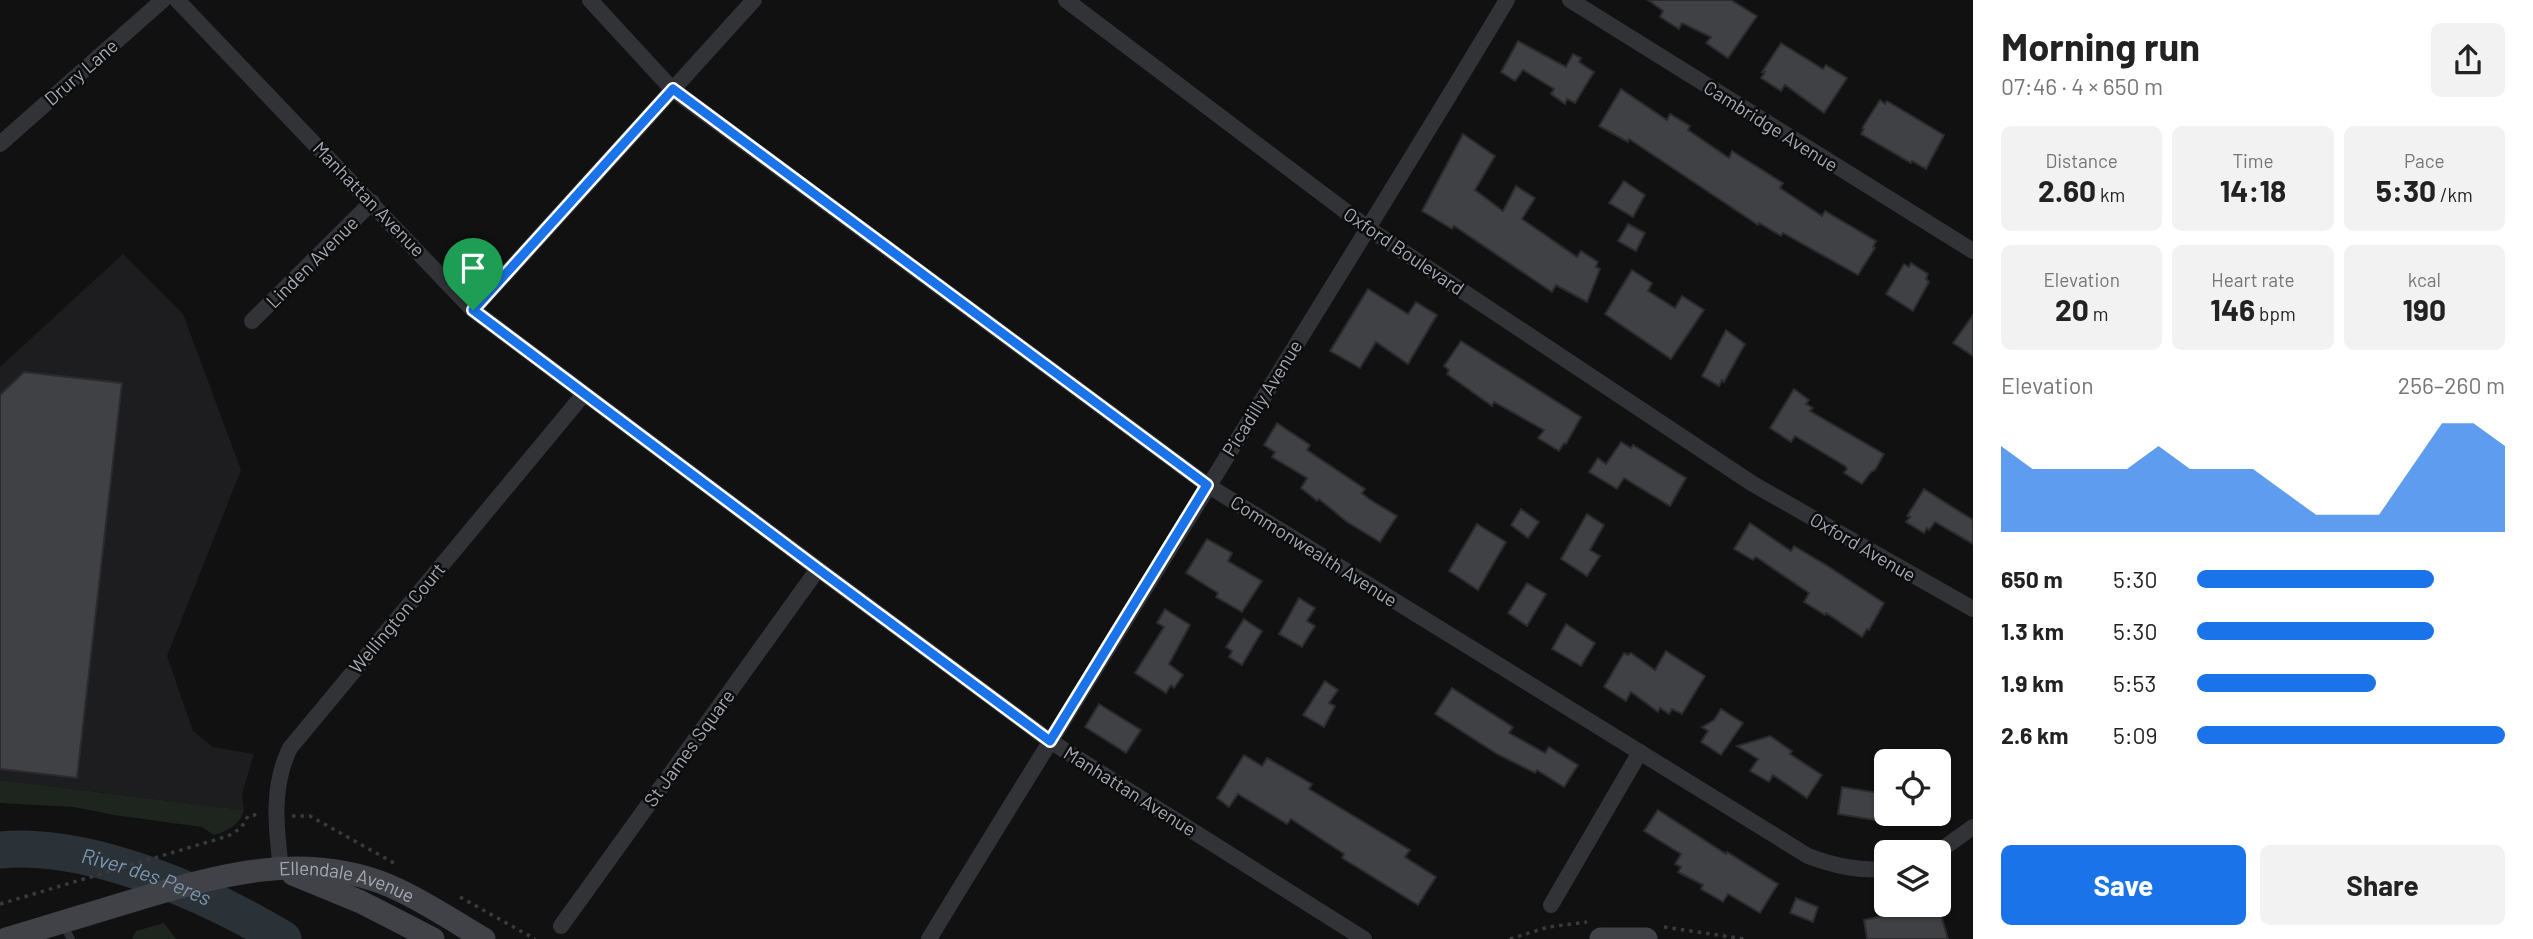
<!DOCTYPE html>
<meta charset="utf-8">
<style>
:root{--surface:#fff;--page:#f2f2f2;--text:#222;--muted:#767676;--accent:#1a73e8}
body{margin:0;font-family:Barlow,sans-serif;background:var(--page);color:var(--text);height:100vh;display:flex;flex-direction:column;font-size:26px;white-space:nowrap}
*{box-sizing:border-box;margin:0}
p{font-size:23px;color:var(--muted)}
.icon{flex:none;width:38px;height:38px;fill:none;stroke:currentColor;stroke-width:2;stroke-linecap:round;stroke-linejoin:round}
.map{position:relative;flex:1;overflow:hidden}
.drawer{display:flex;flex-direction:column;background:var(--surface);width:560px}
.drawer>*{flex:none}
.fabs{position:absolute;left:1874px;top:749px;display:grid;gap:14px}
.fabs a{display:grid;place-items:center;width:77px;height:77px;border-radius:10px;background:var(--surface);box-shadow:0 2px 5px #0004;font-size:35px}
.pin{position:absolute;display:grid;place-items:center;width:60px;height:60px;color:#fff;margin:-72px -30px;border-radius:50% 50% 50% 0;rotate:-45deg;box-shadow:0 0 7px #0007}
.pin .icon{rotate:45deg}
.round{display:grid;place-items:center;flex:none;width:74px;height:74px;border-radius:10px;background:var(--page)}
.summary{display:flex;align-items:center;justify-content:space-between;height:119px;padding:0 28px}
h1{font-size:38px;font-weight:700;line-height:52px}
.metrics{display:grid;grid-template-columns:repeat(3,1fr);gap:10px;height:119px;padding:7px 28px}
.metrics div{display:grid;align-content:center;border-radius:10px;background:var(--page);text-align:center}
.metrics b{font-size:30px;font-weight:700}
.metrics small{font-size:19px;font-weight:400}
.metrics p{font-size:19px}
.chart{height:196px;padding:14px 28px}
.chart p{display:flex;justify-content:space-between}
.chart svg{width:100%;height:126px;margin-top:7px;fill:var(--accent);opacity:.7}
.primary-button{display:flex;gap:14px;margin-top:auto;padding:14px 28px}
.primary-button a{flex:1;height:80px;border-radius:10px;background:var(--accent);color:#fff;font-size:28px;font-weight:700;line-height:80px;text-align:center}
.primary-button a+a{background:var(--page);color:var(--text)}
ul{padding:0 28px;list-style:none;font-size:23px}
li{display:grid;grid-template-columns:112px 84px 1fr;align-items:center;height:52px}
li i{height:18px;border-radius:9px;background:var(--accent)}
main{display:flex;flex:1;min-height:0}
.map>svg:first-child{display:block}
</style>
<main>
<div class="map">
<svg width="1973" height="939" viewBox="0 0 1973 939">
<rect width="100%" height="100%" fill="#111112"/>
<polygon fill="#1d1d1f" points="123,254 183,314 241,470 167,656 193,731 213,747 254,754 242,794 244,810 0,780 0,367"/>
<g fill="#1d251e">
<path d="M0 780 244 810C240 825 228 831 214 835L202 827 114 815 74 807 0 803Z"/>
<polygon points="164,923 176,939 132,939 136,931"/>
</g>
<path fill="#2a3137" d="M15 836C57 836 92 841 129 860L97 870 71 864 45 863 0 865V837Z"/>
<g fill="none" stroke-linecap="round" stroke-linejoin="round">
<path stroke="#2a3137" stroke-width="37" id="s1" d="M0 850C89 841 208 894 283 939"/>
</g>
<g fill="#404145" stroke="#2b2b2e" stroke-width="2">
<polygon points="1648,0 1731,0 1757,16 1728,58 1706,43 1711,37 1682,23 1679,29 1660,17 1663,11"/>
<polygon points="1518,41 1566,67 1573,54 1581,58 1579,62 1594,72 1575,103 1567,99 1565,104 1551,94 1554,89 1523,70 1515,81 1501,72"/>
<polygon points="1781,43 1823,69 1826,65 1847,78 1824,113 1785,85 1781,91 1761,78 1765,72 1762,72"/>
<polygon points="1621,89 1667,120 1670,114 1690,126 1688,130 1729,158 1732,151 1783,183 1780,188 1822,216 1825,211 1876,241 1873,247 1875,248 1858,275 1783,233 1781,236 1759,223 1758,225 1629,139 1628,142 1599,126"/>
<polygon points="1880,100 1885,104 1887,101 1944,135 1926,169 1912,161 1911,163 1861,134 1864,129 1862,128"/>
<polygon points="1463,134 1495,156 1475,190 1503,211 1516,186 1535,198 1522,219 1577,257 1581,251 1598,262 1596,267 1600,269 1587,302 1556,285 1552,292 1454,226 1452,229 1422,211"/>
<polygon points="1624,181 1645,195 1633,217 1609,203"/>
<polygon points="1628,224 1645,233 1636,251 1618,241"/>
<polygon points="1911,263 1928,274 1926,279 1929,282 1913,311 1886,294 1904,264 1909,267"/>
<polygon points="1632,270 1652,283 1648,291 1675,308 1682,296 1704,310 1671,359 1605,314"/>
<polygon points="1368,289 1408,314 1416,302 1437,315 1408,364 1376,342 1360,368 1330,351"/>
<polygon points="1973,315 1973,356 1953,343"/>
<polygon points="1726,330 1745,344 1724,382 1722,380 1719,386 1702,376"/>
<polygon points="1461,341 1581,417 1566,444 1564,443 1559,451 1538,438 1544,430 1494,402 1492,406 1447,374 1449,370 1444,366"/>
<polygon points="24,372 122,383 77,778 0,769 0,395"/>
<polygon points="1794,389 1809,400 1806,404 1813,408 1810,411 1884,454 1875,470 1871,472 1862,484 1844,473 1847,469 1845,466 1795,436 1791,442 1770,428"/>
<polygon points="1277,423 1310,445 1307,450 1365,489 1362,493 1369,499 1397,516 1380,542 1347,522 1319,499 1317,501 1301,488 1307,478 1272,457 1275,452 1264,445"/>
<polygon points="1621,442 1631,448 1633,445 1686,478 1670,506 1624,478 1617,489 1589,472 1598,458 1606,464"/>
<polygon points="1924,489 1973,520 1973,544 1935,522 1929,530 1927,528 1924,533 1906,522 1910,517 1907,516"/>
<polygon points="1521,509 1539,522 1528,538 1511,525"/>
<polygon points="1587,514 1604,525 1590,550 1600,556 1587,576 1561,559"/>
<polygon points="1750,523 1791,551 1794,546 1826,565 1884,603 1869,630 1867,629 1862,637 1826,613 1825,615 1804,602 1809,593 1756,557 1753,560 1734,549"/>
<polygon points="1477,524 1506,542 1478,590 1449,571"/>
<polygon points="1207,539 1232,553 1228,561 1262,581 1242,612 1216,597 1218,593 1186,573"/>
<polygon points="1527,583 1546,594 1527,626 1508,613"/>
<polygon points="1299,598 1315,608 1307,621 1315,626 1302,647 1279,634"/>
<polygon points="1165,609 1190,625 1169,664 1183,675 1174,688 1171,685 1166,693 1135,673 1164,627 1157,623"/>
<polygon points="1244,619 1262,631 1242,665 1229,657 1232,651 1226,647"/>
<polygon points="1566,624 1595,643 1581,666 1552,649"/>
<polygon points="1666,651 1705,676 1682,714 1672,709 1669,714 1660,708 1658,712 1631,692 1626,701 1604,687 1624,653 1628,655 1631,653 1655,670"/>
<polygon points="1325,681 1338,690 1329,703 1335,706 1324,727 1303,715"/>
<polygon points="1452,688 1513,727 1509,733 1545,753 1549,747 1578,765 1564,787 1537,770 1535,773 1497,754 1435,714"/>
<polygon points="1099,704 1141,730 1126,753 1085,727"/>
<polygon points="1721,709 1743,723 1721,755 1701,742 1708,731 1702,727 1714,720"/>
<polygon points="1770,736 1792,751 1790,754 1822,775 1807,798 1773,775 1769,782 1750,771 1758,759 1737,746"/>
<polygon points="1244,755 1262,766 1267,758 1312,784 1309,789 1410,850 1405,857 1436,877 1418,905 1342,858 1344,854 1291,819 1287,824 1238,794 1229,807 1217,798"/>
<polygon points="1842,787 1879,793 1875,820 1838,814"/>
<polygon points="1658,810 1726,854 1727,852 1778,884 1760,913 1728,894 1723,902 1701,889 1703,885 1678,872 1681,867 1675,864 1681,854 1644,831"/>
<polygon points="1796,898 1818,907 1813,922 1790,913"/>
<polygon points="1908,905 1938,905 1948,939 1867,939 1864,920 1909,910"/>
</g>
<g fill="none" stroke-linecap="round" stroke-linejoin="round">
<g stroke="#383a3e" stroke-width="3.5" stroke-dasharray="3.5 5" stroke-linecap="butt">
<polyline points="292,816 310,816 394,863"/>
<polyline points="460,897 535,939"/>
<polyline points="0,904 228,836 241,828 248,816 260,814"/>
<polyline points="1664,927 1745,939"/>
<polyline points="1510,939 1548,927 1587,922"/>
</g>
<polyline stroke="#323337" stroke-width="8" points="63,925 71,939"/>
<g stroke="#323337" stroke-width="16">
<polyline points="177,0 473,310 818,569 1050,741 1364,939"/>
<path d="M590 0 672 89 1207 485 1808 856C1835 866 1858 871 1886 869"/>
<polyline points="1066,0 1369,229 1753,484 1973,609"/>
<polyline points="1570,0 1973,251"/>
<polyline points="0,144 163,0"/>
<polyline points="473,310 754,0"/>
<polyline points="252,321 372,202"/>
<polyline points="1938,852 1973,827"/>
<path d="M281 869C276 828 271 786 290 748L584 394"/>
<polyline points="1551,905 1640,752"/>
<polyline points="561,926 818,569"/>
<path d="M929 939C1120 625 1318 315 1507 0"/>
</g>
<g stroke="#404247" stroke-width="23">
<polyline points="293,874 361,902 433,939"/>
<path id="s2" d="M6 939C49 926 92 913 135 900 219 875 304 850 390 886 423 900 453 921 484 939"/>
<polyline points="1601,939 1646,939"/>
</g>
</g>
<g fill="none" stroke-linecap="round" stroke-linejoin="round">
<g stroke="#fff" stroke-width="14">
<polygon id="route" points="673,89 1207,485 1050,741 818,569 473,310"/>
</g>
<use href="#route" stroke="#1a73e8" stroke-width="9"/>
</g>
<g text-anchor="middle" stroke-width="5" stroke-linejoin="round" paint-order="stroke">
<g font-size="19" fill="#a2a8b2" stroke="#0c0c0d">
<text transform="translate(81 72) rotate(-41)" y="7">Drury Lane</text>
<text transform="translate(1771 126) rotate(32)" y="7">Cambridge Avenue</text>
<text transform="translate(369 199) rotate(46)" y="7">Manhattan Avenue</text>
<text transform="translate(1404 251) rotate(34)" y="7">Oxford Boulevard</text>
<text transform="translate(312 262) rotate(-45)" y="7">Linden Avenue</text>
<text transform="translate(1262 398) rotate(-58)" y="7">Picadilly Avenue</text>
<text transform="translate(1863 547) rotate(30)" y="7">Oxford Avenue</text>
<text transform="translate(1314 551) rotate(32)" y="7">Commonwealth Avenue</text>
<text transform="translate(397 618) rotate(-50)" y="7">Wellington Court</text>
<text transform="translate(689 748) rotate(-54)" y="7">St James Square</text>
<text transform="translate(1130 791) rotate(32)" y="7">Manhattan Avenue</text>
<text dy="7" stroke="none"><textPath href="#s2" startOffset="352">Ellendale Avenue</textPath></text>
</g>
<g font-size="21" font-style="italic" fill="#7996ad" stroke="#0c0c0d">
<text dy="7" stroke="none"><textPath href="#s1" startOffset="150">River des Peres</textPath></text>
</g>
</g>
</svg>
<div class="fabs">
<a><svg class="icon" aria-label="locate" viewBox="0 0 24 24"><circle cx="12" cy="12" r="6"/><path d="M12 2v4M12 18v4M2 12h4M18 12h4"/></svg></a>
<a><svg class="icon" aria-label="layers" viewBox="0 0 24 24"><path d="M12 4l9 5-9 5-9-5zM3 14l9 5 9-5"/></svg></a>
</div>
<div class="pin" style="left:473px;top:310px;background:#1e9e55"><svg class="icon" aria-label="arrive" viewBox="0 0 24 24"><path d="M6 21V4h12l-3 4 3 4H6"/></svg></div>
</div>
<section class="drawer">
<div class="summary"><div><h1>Morning run</h1><p>07:46 · 4 × 650 m</p></div><a class="round"><svg class="icon" aria-label="share" viewBox="0 0 24 24"><path d="M12 15V3M7 8l5-5 5 5M5 13v7h14v-7"/></svg></a></div>
<div class="metrics">
<div><p>Distance</p><b>2.60<small> km</small></b></div>
<div><p>Time</p><b>14:18</b></div>
<div><p>Pace</p><b>5:30<small> /km</small></b></div>
</div>
<div class="metrics">
<div><p>Elevation</p><b>20<small> m</small></b></div>
<div><p>Heart rate</p><b>146<small> bpm</small></b></div>
<div><p>kcal</p><b>190</b></div>
</div>
<div class="chart"><p><span>Elevation</span>256–260 m</p>
<svg viewBox="0 0 160 44" preserveAspectRatio="none"><path d="M0 44V14L10 22L20 22L30 22L40 22L50 14L60 22L70 22L80 22L90 30L100 38L110 38L120 38L130 22L140 6L150 6L160 14V44z"/></svg>
</div>
<ul>
<li><b>650 m</b>5:30<i style="width:77%"></i></li>
<li><b>1.3 km</b>5:30<i style="width:77%"></i></li>
<li><b>1.9 km</b>5:53<i style="width:58%"></i></li>
<li><b>2.6 km</b>5:09<i style="width:100%"></i></li>
</ul>
<div class="primary-button"><a>Save</a><a>Share</a></div>
</section>
</main>
